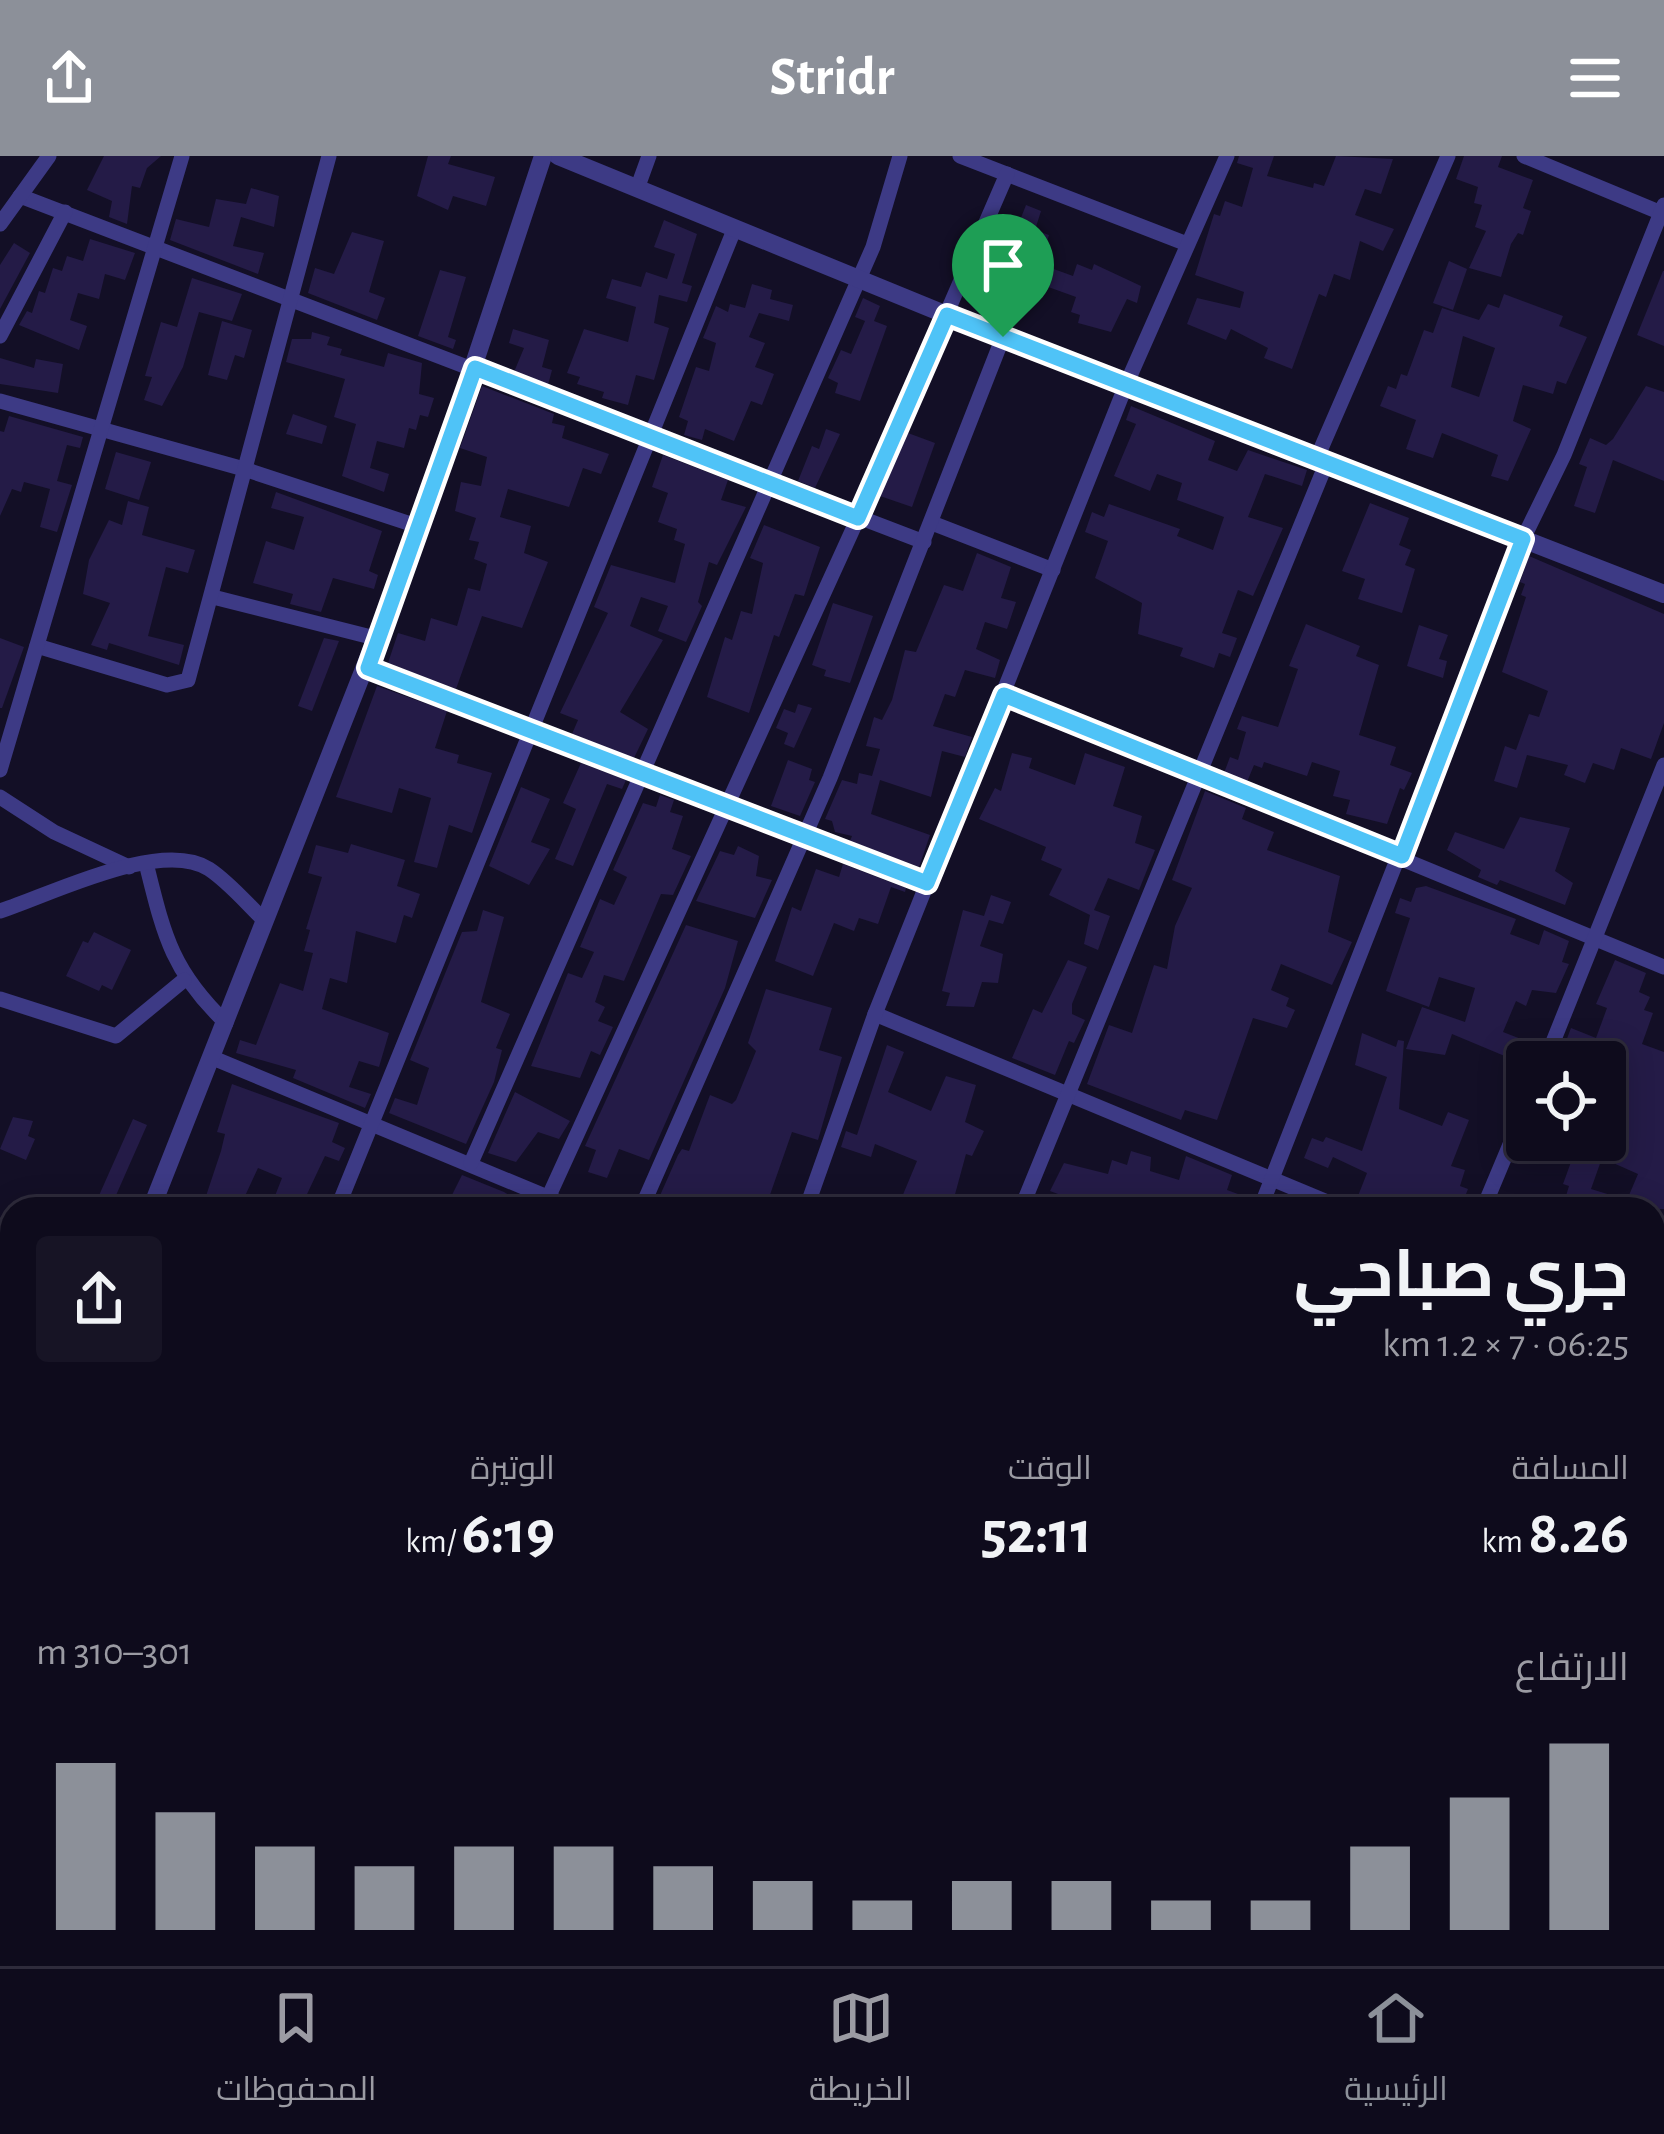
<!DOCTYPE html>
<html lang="ar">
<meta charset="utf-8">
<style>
:root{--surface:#0e0b1c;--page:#171425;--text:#f1f3f6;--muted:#9b9ba3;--line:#2e2b3b;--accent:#8c9099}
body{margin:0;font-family:"Alegreya Sans",Cairo,sans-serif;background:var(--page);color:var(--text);direction:rtl;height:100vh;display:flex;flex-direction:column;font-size:45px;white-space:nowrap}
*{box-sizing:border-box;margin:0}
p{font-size:39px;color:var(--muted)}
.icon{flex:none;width:66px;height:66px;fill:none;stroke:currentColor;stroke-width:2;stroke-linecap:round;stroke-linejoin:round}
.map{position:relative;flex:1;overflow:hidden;direction:ltr}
.panel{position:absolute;left:0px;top:1041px;width:1665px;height:771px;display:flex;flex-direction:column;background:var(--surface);border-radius:36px 36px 0 0;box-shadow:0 6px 30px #0003,0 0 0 3px var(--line);direction:rtl}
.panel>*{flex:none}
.tools{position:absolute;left:1506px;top:885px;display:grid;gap:24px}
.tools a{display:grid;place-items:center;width:120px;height:120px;border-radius:12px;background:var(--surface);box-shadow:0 6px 30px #0003,0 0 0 3px var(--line);font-size:60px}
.pin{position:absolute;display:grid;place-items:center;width:102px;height:102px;color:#fff;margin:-123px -51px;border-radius:50% 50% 50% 0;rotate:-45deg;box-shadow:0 0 12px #0007}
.pin .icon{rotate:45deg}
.round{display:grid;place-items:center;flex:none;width:126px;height:126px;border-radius:12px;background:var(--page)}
.head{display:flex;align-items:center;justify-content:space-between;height:204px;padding:0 36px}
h1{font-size:66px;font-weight:700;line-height:90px}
.figures{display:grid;grid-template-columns:repeat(3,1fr);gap:18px;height:204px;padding:12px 36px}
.figures div{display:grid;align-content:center}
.figures b{font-size:60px;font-weight:700}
.figures small{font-size:33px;font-weight:400}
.figures p{font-size:33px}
.chart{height:336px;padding:24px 36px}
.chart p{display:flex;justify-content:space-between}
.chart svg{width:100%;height:216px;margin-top:12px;stroke:var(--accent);stroke-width:6}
header{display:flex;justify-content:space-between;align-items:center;height:156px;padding:0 36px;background:var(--accent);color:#fff;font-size:54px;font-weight:700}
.tab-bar{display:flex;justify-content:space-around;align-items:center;height:168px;border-top:3px solid var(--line);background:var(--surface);font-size:33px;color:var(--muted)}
.tab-bar a{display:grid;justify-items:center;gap:6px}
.tab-bar .active{color:var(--accent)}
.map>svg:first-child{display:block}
</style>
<header><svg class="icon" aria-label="menu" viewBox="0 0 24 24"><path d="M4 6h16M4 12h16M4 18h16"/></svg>Stridr<svg class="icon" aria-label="share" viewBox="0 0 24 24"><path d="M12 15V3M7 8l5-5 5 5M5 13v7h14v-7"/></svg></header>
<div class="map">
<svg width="1664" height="1810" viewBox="0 0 1664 1810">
<rect width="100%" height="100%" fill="#130f26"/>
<g fill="#241b47" fill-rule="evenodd">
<polygon points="104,0 161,0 147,12 140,32 132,30 127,68 109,61 112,45 87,34"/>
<polygon points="428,0 451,0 448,8 495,21 486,50 453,40 448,54 417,40"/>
<polygon points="1239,0 1274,0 1267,20 1313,32 1314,27 1324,30 1336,0 1393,3 1381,38 1365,33 1355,59 1394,73 1383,95 1360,85 1350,124 1334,118 1326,141 1319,138 1292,213 1264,202 1268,192 1231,173 1226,184 1187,168 1197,142 1240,152 1244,136 1195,119 1214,58 1220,60 1225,45 1242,51 1253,12 1237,7"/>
<polygon points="1464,0 1502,0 1498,11 1533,24 1523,52 1531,55 1523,79 1518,77 1511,88 1501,121 1469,112 1486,75 1475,71 1482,49 1474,47 1478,31 1456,23"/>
<polygon points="251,32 279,40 274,71 241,61 233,90 264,97 258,118 170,84 176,63 209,71 216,43 246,48"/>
<polygon points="1026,49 1041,55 1035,74 1049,79 1040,108 1073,120 1077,108 1092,114 1094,108 1141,130 1137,147 1127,143 1111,176 1078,167 1080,159 1071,156 1076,141 1040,128 1036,140 1016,133 1020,123 991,110 998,91 990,88 997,71 1015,77"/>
<polygon points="664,64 697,78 682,127 692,130 687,146 659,139 654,167 669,172 654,224 636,219 628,249 602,242 604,236 577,228 580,221 567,217 584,173 628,186 636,151 606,142 612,123 641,131 646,116 667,123 675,98 654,91"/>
<polygon points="352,76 384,85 369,136 385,142 377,164 308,137 315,112 334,118"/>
<polygon points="90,83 135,97 125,124 105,118 99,143 78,137 70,164 87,170 79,194 19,169 27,155 32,157 39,135 45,137 53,112 62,115 67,100 83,105"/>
<polygon points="14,87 30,97 0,153 0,109"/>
<polygon points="1449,105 1467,113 1453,154 1433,147"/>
<polygon points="440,114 466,121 448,181 456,184 453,193 418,180"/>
<polygon points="1663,115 1664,115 1664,190 1637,179"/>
<polygon points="192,122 242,138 232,165 199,156 183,211 162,250 144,244 152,221 145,220 161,166 177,171"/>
<polygon points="752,128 772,134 770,143 793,149 789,165 759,157 749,181 765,187 755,211 774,218 762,249 751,245 734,285 705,273 702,284 684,279 688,265 679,261 696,211 709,215 716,187 703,182 716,150 728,156 730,148 745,152"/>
<path d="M1504 138 1563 160 1559 170 1587 181 1566 228 1557 225 1553 238 1523 229 1513 265 1531 273 1508 325 1491 320 1498 299 1442 277 1433 302 1406 293 1416 264 1380 250 1388 230 1396 233 1401 218 1407 220 1424 174 1433 177 1442 152 1479 164 1488 148 1499 152ZM1463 180 1495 192 1479 241 1451 231Z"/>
<polygon points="863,142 880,150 874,165 887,170 860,245 835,237 838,227 828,222 841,194 851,198 865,165 855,161"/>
<polygon points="222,165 252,174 244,202 235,199 227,224 208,219"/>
<polygon points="513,173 549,184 542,211 552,214 548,229 514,216 524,192 509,187"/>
<polygon points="312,176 330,181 327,189 342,193 340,199 384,211 388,197 422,207 419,238 434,242 428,261 420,259 416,274 409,272 404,292 377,285 370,312 389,318 384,336 342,320 356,268 334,261 345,223 286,206 292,183 311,183"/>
<polygon points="0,202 34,212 36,203 63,208 58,237 0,228"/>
<polygon points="482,230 554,258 552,267 565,270 562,282 609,298 601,318 583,312 569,351 508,333 500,361 531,370 524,397 548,406 522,472 482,460 456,533 388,507 398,477 425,485 431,462 457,470 468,432 480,435 487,408 474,403 479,386 469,384 476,362 455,355 461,326 481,330 487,301 460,292"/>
<polygon points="1646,230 1664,236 1664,325 1613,304 1595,357 1574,350 1587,311 1579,308 1590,282 1606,289 1613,283"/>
<polygon points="1131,250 1215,285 1208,304 1237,315 1248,294 1307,314 1302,330 1265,318 1248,361 1283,372 1253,440 1238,434 1222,477 1237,482 1230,501 1219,497 1214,512 1180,500 1183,492 1138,478 1142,447 1095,422 1108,385 1085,376 1092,356 1104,361 1109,348 1180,373 1177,380 1213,394 1224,361 1177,344 1182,327 1157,318 1150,335 1114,320 1136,268 1126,264"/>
<polygon points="293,258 327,270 322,288 286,278"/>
<polygon points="9,260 83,281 80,292 67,289 57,325 72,329 57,376 40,371 50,333 24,326 21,336 12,333 0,360 0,275 4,276"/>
<polygon points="826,273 840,278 815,332 798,325 812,290 819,293"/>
<polygon points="908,277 935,287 912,351 880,340"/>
<polygon points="116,296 151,306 139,344 105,333"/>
<polygon points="663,299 728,324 721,344 746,351 717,409 709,406 698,446 702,450 686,486 658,475 668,450 641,441 630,470 663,484 620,556 648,573 634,602 572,578 578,564 560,557 608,457 594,451 611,409 675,427 685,388 674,384 677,373 658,366 668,337 652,331"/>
<polygon points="276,336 382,375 369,415 378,419 374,433 333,422 321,456 290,448 293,438 253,427 266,385 294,394 304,361 271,352"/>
<polygon points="128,345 149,351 142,379 195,394 188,417 166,411 148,480 184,489 179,509 109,487 107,494 91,489 110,447 83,438 89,404 109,364 122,369"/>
<polygon points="1370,347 1409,362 1399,389 1411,394 1405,409 1415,413 1402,457 1358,443 1365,423 1342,415"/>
<polygon points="764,369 820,391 804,440 795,438 779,481 774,479 749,557 707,541 725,481 732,484 741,455 752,458 763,407 750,402"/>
<polygon points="977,397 1011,411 1001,442 1016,446 1007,473 985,466 976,493 1000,504 995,522 965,514 955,541 945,538 933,570 972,581 965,601 942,595 931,641 880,624 871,658 930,679 919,711 850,685 852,680 835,676 832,665 825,663 842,624 857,628 859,617 872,620 880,593 866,590 874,561 882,564 892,544 905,494 916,496 944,429 963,435"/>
<polygon points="1529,400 1664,458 1664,567 1651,603 1621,592 1614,614 1593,607 1585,627 1564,619 1568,609 1527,599 1517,632 1494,625 1505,590 1516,594 1529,558 1539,561 1548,535 1502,516 1526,441 1521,439 1525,428 1520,426"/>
<polygon points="833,447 873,460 850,527 824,520 826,514 812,509"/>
<polygon points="1306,468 1360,490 1356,500 1379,509 1359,579 1396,591 1390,609 1412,617 1404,634 1400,632 1387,668 1346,658 1350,644 1333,640 1340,615 1312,606 1307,620 1264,606 1262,612 1254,609 1247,626 1224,617 1230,601 1238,604 1246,576 1237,573 1242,560 1278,571 1298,513 1289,510"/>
<polygon points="1419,469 1448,479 1439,503 1447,505 1443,522 1407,510"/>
<polygon points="0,482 24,491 2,552 0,552"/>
<polygon points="324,482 339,485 312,555 298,550"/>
<polygon points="377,530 447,555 435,592 459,599 457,607 492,617 472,677 449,669 437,712 414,706 431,642 399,632 392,657 336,641"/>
<polygon points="798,548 812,552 794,592 784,588 788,577 776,572 784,553 795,557"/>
<polygon points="1012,597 1032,602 1029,612 1075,629 1085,597 1125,611 1113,650 1142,660 1135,687 1155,694 1139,734 1108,722 1094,754 1110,760 1098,794 1084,788 1090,759 1049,739 1062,713 1041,704 1046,691 979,663 995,632 1001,635"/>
<polygon points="788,604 812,613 809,624 815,626 800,660 771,650"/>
<polygon points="581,607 626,624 622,633 607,628 573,710 555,703 576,653 563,647"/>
<polygon points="521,631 550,643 531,686 550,693 529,729 489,710"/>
<polygon points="1205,635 1246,652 1242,663 1274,676 1267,694 1340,720 1328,776 1352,786 1332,829 1281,808 1271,834 1289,842 1286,850 1295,854 1287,872 1253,862 1217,964 1185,954 1181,964 1087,928 1109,869 1132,877 1154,809 1167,813 1175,770 1192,732 1172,724"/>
<polygon points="660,639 674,644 670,656 683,660 672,693 691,700 673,739 661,738 624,825 604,819 595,846 605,851 598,865 613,871 600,899 591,895 580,922 531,910 568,817 582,822 594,796 580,791 600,743 614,749 627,721 613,714 643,647 656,651"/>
<polygon points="1520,661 1570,672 1555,715 1573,727 1565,749 1500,724 1497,729 1478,721 1481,714 1447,694 1455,676 1504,693"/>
<polygon points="351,688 405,704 397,730 420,738 412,762 404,759 396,787 356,775 347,827 330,822 322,853 389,877 379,911 359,905 349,931 371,938 365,952 293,922 296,914 236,897 240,884 256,889 280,827 303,835 313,797 304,795 310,774 306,773 322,721 308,717 316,689 348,697"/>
<polygon points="738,690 759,700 756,720 772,724 755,762 696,745 720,695 734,699"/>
<polygon points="843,708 906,732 905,736 891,731 878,768 859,762 854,775 834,767 813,820 775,805 792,751 801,755 816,713 839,721"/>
<polygon points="1426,730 1516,763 1510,778 1539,789 1544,774 1569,785 1562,806 1569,808 1556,837 1532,834 1526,850 1516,845 1503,876 1521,883 1507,901 1452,878 1445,899 1406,893 1422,851 1465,866 1475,832 1439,821 1429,851 1386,835 1410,762 1395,757 1400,742 1411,746 1416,732"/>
<polygon points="991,739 1011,746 1003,768 989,764 980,790 1003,798 998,827 982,826 974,851 946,850 950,837 942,835 963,754 984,760"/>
<polygon points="483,754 504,761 481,846 510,858 496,892 502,894 494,926 466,988 389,957 395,942 417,949 429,912 410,904 462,776 477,775"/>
<polygon points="686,769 738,785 725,832 649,1004 619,993 607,1022 588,1016 596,994 585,990"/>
<polygon points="94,776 131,794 112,834 102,829 99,835 66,820 83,785 88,787"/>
<polygon points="1068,804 1087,811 1072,848 1072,858 1085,864 1074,887 1069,885 1055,919 1012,902 1033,853 1042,857"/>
<path d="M1615 804 1646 817 1639 836 1650 841 1644 854 1653 857 1642 888 1664 896V1053H1562L1569 1030 1563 1028 1579 984H1605L1606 929 1615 906H1558L1571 872 1596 882 1607 852 1596 848ZM1602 1002 1638 1018 1627 1044 1591 1033Z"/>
<polygon points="766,833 832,852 819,894 842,901 818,984 792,976 765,1053 654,1053 678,999 682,993 689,995 710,939 732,948 736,944 756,895 748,887"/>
<polygon points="1362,877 1396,891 1398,884 1404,885 1399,953 1442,970 1448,956 1469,964 1451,1010 1465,1014 1460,1030 1468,1033 1460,1053 1384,1053 1358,1040 1367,1017 1333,1001 1328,1012 1304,1002 1312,982 1323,986 1326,981 1362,995 1387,921 1355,909"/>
<polygon points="887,889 904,896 888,936 931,955 946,920 976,929 965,966 984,975 972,1000 966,998 951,1053 897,1053 917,1005 875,988 871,1001 841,991 846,975 857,979"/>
<path d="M232 928 339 967 332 986 345 992 339 1005 325 1000 300 1053H240L206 1040 221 995 225 978 217 976ZM258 1012 282 1022 271 1050 245 1040Z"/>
<polygon points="515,936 570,965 559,983 538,976 516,1006 488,997"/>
<polygon points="13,961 33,965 28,980 35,983 26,1004 0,993"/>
<polygon points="133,963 147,969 128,1012 110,1053 93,1053"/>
<polygon points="1131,995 1151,1001 1150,1015 1179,1024 1186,1000 1232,1019 1227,1034 1249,1042 1245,1053 1053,1053 1058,1038 1050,1035 1064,1007 1108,1018 1112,1004 1127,1009"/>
<polygon points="462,1019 504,1036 531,1053 445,1053"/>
</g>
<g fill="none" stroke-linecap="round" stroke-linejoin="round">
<g stroke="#3d3a85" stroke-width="15">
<polyline points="960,0 1187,88"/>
<polyline points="1524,0 1664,58"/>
<polyline points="637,33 649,0"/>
<polyline points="20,40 924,386"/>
<polyline points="0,68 49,0"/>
<polyline points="0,180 65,56"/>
<polyline points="0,245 244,313 420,371"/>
<polyline points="1316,304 1448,0"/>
<polyline points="932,367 1053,414"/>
<polyline points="213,441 379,483"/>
<polyline points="37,490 167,529 188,524 329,0"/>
<polyline points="368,512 927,727"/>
<polyline points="1004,539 1664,811"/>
<polyline points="0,614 182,0"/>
<polyline points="0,641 54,676 129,711"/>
<path d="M146 707C164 779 171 814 226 867"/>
<path d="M0 755C50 739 161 682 209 713 230 727 247 748 265 765"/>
<polyline points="0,843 116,880 184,824"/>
<polyline points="875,858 1344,1053"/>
<polyline points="213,902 576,1053"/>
<polyline points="1545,906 1664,609"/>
<polyline points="471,1007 873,91 900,0"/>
<polyline points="337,1053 734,74"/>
<polyline points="543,1053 858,362 1007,18"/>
<polyline points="641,1053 830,622 1003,181"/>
<polyline points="806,1053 875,858 1126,229 1227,0"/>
<polyline points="1021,1053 1326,308"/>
<polyline points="1260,1053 1523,383 1564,299 1664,49"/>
<polyline points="1483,1053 1527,948"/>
<polyline points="1653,1166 1664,1140"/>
<polyline points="0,1173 12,1178"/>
<polyline points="0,1379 12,1383"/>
<polyline points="0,1473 12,1478"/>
<polyline points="1653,1631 1664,1636"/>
<polyline points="1048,1800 1072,1810"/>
<polyline points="1568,1800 1593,1810"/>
<polyline points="10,1810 14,1800"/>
<polyline points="183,1810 188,1800"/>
<polyline points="277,1810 282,1800"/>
<polyline points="447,1810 451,1800"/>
<polyline points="537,1810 541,1800"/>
<polyline points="685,1810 689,1800"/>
<polyline points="940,1810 945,1800"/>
<polyline points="1158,1810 1162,1800"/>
<polyline points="1285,1810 1289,1800"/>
<polyline points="1384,1810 1388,1800"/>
</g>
<g stroke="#3d3a85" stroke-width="18">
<polyline points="558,0 947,159 1664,438"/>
<polyline points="151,1053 420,371 543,0"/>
<polyline points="0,1432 12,1401"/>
<polyline points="1653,1465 1664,1434"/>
<polyline points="1541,1810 1544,1800"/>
</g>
</g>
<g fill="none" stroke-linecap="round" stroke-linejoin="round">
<g stroke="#fff" stroke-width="24">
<polygon id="route" points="947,159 1523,383 1402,700 1004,539 927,727 368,512 475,212 858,362"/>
</g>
<use href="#route" stroke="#4fc3f7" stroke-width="15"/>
</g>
</svg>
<div class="tools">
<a><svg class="icon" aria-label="locate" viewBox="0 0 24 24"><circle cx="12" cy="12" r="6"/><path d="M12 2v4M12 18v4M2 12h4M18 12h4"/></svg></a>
</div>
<div class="pin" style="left:1003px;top:181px;background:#1e9e55"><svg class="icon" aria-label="arrive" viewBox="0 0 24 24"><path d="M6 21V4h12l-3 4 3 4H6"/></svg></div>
<section class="panel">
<div class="head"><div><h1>جري صباحي</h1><p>06:25 · 7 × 1.2 km</p></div><a class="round"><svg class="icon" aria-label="share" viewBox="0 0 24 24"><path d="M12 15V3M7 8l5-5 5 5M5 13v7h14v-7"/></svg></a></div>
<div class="figures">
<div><p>المسافة</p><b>8.26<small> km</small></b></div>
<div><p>الوقت</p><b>52:11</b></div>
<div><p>الوتيرة</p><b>6:19<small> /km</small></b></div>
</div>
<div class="chart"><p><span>الارتفاع</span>301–310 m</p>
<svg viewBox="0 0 160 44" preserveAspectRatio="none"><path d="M5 44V10M15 44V20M25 44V27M35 44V31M45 44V27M55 44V27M65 44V31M75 44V34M85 44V38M95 44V34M105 44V34M115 44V38M125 44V38M135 44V27M145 44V17M155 44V6"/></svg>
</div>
</section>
</div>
<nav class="tab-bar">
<a class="active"><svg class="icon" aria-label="home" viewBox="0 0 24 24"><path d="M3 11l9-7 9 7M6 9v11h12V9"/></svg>الرئيسية</a>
<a><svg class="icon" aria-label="map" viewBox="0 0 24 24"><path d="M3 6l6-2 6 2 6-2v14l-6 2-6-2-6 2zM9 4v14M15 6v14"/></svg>الخريطة</a>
<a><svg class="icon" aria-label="saved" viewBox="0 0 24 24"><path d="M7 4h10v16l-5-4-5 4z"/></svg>المحفوظات</a>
</nav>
